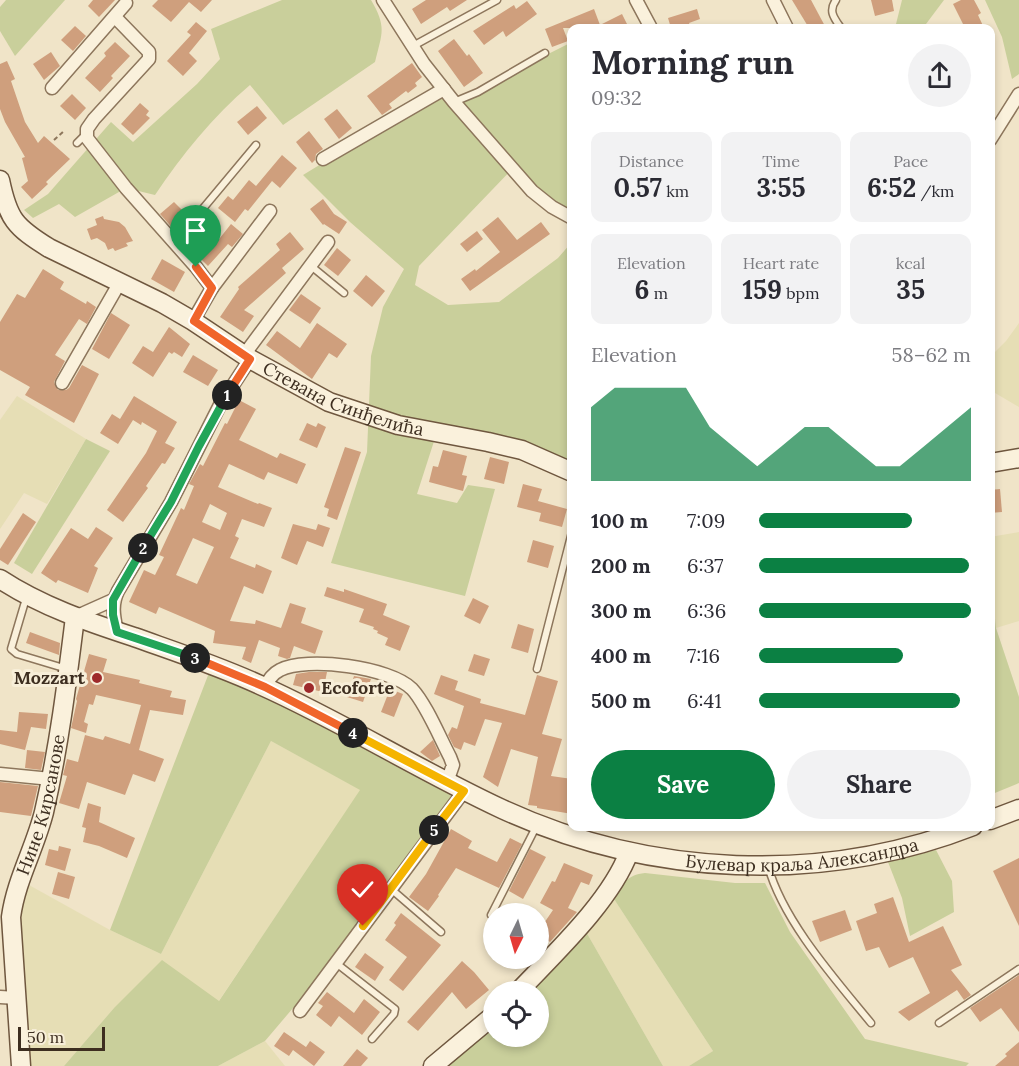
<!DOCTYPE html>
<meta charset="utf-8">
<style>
:root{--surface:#fff;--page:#f2f2f3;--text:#2b2b33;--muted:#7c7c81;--accent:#0b8043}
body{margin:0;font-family:Lora,serif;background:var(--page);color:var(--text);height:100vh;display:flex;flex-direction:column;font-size:22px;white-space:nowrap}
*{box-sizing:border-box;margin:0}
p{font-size:20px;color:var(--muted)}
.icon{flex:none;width:33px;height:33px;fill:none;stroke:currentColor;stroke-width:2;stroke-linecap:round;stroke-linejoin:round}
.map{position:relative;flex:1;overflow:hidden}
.details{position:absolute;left:567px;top:24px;width:428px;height:807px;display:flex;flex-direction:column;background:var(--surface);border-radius:12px;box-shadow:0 3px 9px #0003}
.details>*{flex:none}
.needle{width:39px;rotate:185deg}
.fabs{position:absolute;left:483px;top:903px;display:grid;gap:12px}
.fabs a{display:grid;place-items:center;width:66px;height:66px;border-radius:50%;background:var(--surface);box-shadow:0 3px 9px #0003;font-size:30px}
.scale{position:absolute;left:18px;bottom:15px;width:87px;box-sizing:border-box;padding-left:6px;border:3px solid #3d2e20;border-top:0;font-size:16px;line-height:21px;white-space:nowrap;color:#3d2e20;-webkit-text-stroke:4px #f7eed8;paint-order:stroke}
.pin{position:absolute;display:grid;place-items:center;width:51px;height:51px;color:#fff;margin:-62px -26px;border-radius:50% 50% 50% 0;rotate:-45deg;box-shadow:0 0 6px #0007}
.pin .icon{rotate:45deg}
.km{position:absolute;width:30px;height:30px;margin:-15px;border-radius:50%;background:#222;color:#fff;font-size:16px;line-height:30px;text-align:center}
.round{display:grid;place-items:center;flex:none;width:63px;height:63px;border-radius:32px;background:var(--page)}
.overview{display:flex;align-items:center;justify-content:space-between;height:102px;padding:0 24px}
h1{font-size:33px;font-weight:800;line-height:45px}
.metrics{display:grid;grid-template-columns:repeat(3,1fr);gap:9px;height:102px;padding:6px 24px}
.metrics div{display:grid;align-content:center;border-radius:12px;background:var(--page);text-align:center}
.metrics b{font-size:26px;font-weight:800}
.metrics small{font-size:16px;font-weight:400}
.metrics p{font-size:16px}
.chart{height:168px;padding:12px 24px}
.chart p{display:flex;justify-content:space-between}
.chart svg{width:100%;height:108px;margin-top:6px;fill:var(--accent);opacity:.7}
.button{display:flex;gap:12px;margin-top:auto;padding:12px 24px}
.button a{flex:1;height:69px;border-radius:36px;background:var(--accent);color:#fff;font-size:24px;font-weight:800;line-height:69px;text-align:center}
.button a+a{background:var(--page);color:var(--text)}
ul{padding:0 24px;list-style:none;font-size:20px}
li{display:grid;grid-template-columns:96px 72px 1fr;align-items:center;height:45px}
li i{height:15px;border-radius:8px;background:var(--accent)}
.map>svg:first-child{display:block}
</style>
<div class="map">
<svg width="1019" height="1066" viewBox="0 0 1019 1066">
<rect width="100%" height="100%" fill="#f0e4c8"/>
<g fill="#e6deb5">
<polygon points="1019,323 1019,407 990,390 990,357 1006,341"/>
<polygon points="17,396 86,439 47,504 24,493 0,529 0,420"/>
<polygon points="1019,532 1019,621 996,628 990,566 990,537"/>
<polygon points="271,741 361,790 218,1002 114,1008 64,1066 21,1066 11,939 20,880 110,930 161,954"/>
<polygon points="618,876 614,899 713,1051 689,1066 663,1066 581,923"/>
<polygon points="265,1041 285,1066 218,1066"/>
</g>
<g fill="#c9cf9b">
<polygon points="6,0 65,0 15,56 0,31 0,7"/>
<path d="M282 0H371C387 27 382 33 375 62L283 125 250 85C213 116 182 155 155 195L126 188 75 217 59 204 33 218 24 210 48 194 111 122 133 142 197 84 220 59 211 29Z"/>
<polygon points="902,0 944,0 923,28 895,28"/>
<polygon points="985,0 1019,0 1019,74 1012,79 1002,37"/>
<polygon points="570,43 571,217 513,168 419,266 415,285 448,305 499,302 558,258 571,243 571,466 437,432 417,494 457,503 468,485 495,489 465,596 331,563 367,452 371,356 383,307 404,269 350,222 303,175 444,89 455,101"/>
<polygon points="86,439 110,451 32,574 14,563"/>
<polygon points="990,568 996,628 1019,697 1019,783 990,795"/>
<polygon points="212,665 464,791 300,1011 293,1008 265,1041 218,1066 64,1066 114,1008 162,960 219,1001 360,790 271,741 161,954 110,930"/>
<polygon points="936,850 952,881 954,912 910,936 902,898 888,862"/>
<path d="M645 873 735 883H765L790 932 865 1039 969 1063 966 1066H689L713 1051 614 899C621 884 627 875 645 873Z"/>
<polygon points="581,923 663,1066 433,1066 493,1010 494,1036 538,1036 538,992 512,991"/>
</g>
<g fill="#cf9f7d" fill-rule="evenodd">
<polygon points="93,0 115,0 99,17 88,6"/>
<polygon points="158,0 212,0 201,12 189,2 171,22 152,6"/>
<polygon points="426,0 467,0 450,11 447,7 421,24 412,9"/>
<polygon points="792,0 811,0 826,28 809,28"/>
<polygon points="871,0 892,0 894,11 875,16"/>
<polygon points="961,0 974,0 981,13 978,15 984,28 965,28 953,4"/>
<polygon points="527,1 537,14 506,37 503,31 484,45 473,31 514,5 516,9"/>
<polygon points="594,9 600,25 622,14 629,28 563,28 568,41 552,47 545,29"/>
<polygon points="697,9 700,19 689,23 691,28 671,28 668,18"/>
<polygon points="196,22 207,31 189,53 197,61 183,76 167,61 191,35 187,32"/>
<polygon points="75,26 86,36 73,51 61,40"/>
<polygon points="454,39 467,56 469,54 483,73 464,87 438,51"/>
<polygon points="115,42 130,56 111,76 113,78 100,92 85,78 106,56 104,53"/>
<polygon points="51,52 60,66 44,80 33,64"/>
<polygon points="7,61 15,79 11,81 25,122 38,143 44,136 70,159 46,182 48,184 32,199 21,187 28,181 22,158 25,157 5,122 0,109 0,64"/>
<polygon points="412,63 422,77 415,83 417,86 408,93 406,91 389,104 392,108 382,115 367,96"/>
<polygon points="72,94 86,108 75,120 60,106"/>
<polygon points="140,103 149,111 146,115 150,118 133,135 121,124"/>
<polygon points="257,106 267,118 248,135 237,122"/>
<polygon points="337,109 352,128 339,139 324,119"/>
<polygon points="309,131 323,149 316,154 315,160 312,163 296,142"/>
<polygon points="282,155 297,168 280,188 272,181 248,211 245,209 235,222 218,208 228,196 233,200 249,180 256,186"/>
<polygon points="323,199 334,214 347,222 339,234 324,224 323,225 310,209"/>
<polygon points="174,202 189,217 175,231 160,214"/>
<polygon points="103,216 104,219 119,222 125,227 133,241 126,243 128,246 115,251 113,248 108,250 105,243 97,238 91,240 87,229 97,225 95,219"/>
<polygon points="498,217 517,240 541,222 550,234 470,291 461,279 475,269 476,271 500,252 482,230"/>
<polygon points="231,224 243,234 232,247 228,244 208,266 191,249 205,234 216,243"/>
<polygon points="477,231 483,239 467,252 460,244"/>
<polygon points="290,232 304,249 282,268 286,273 244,310 254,316 243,332 220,317 239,289 238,287 280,250 276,244"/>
<polygon points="337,248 351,260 338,276 324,265"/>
<polygon points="162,259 185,272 174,292 151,279"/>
<polygon points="43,269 64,282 60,289 86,304 87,301 96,307 87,324 79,319 55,355 65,361 54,382 58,390 66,390 69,388 82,365 99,374 74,423 25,395 30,387 0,370 0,322 17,294 25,298"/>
<polygon points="366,275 385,291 372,307 353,291"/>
<polygon points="301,294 321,308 310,324 289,310"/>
<polygon points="111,313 130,325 109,359 92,349"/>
<polygon points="317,323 347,344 337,358 329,353 312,379 266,345 277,331 300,348"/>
<polygon points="169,327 190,344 182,357 174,352 172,354 169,352 153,377 132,363 143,346 153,352"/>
<polygon points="193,355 218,370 208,386 183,372"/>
<polygon points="134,396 177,422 165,443 175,448 165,464 162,463 146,486 148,488 123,522 107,510 146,453 157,431 142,422 141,425 133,420 118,444 100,433 112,414 120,419"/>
<path d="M239 400 256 409 239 440 277 458 280 453 306 464 297 484 268 472 264 480 229 464 218 487 258 504 259 503 272 508 264 527 242 519 235 536 239 538 230 558 255 568 256 564 272 571 263 594 244 586 230 621 255 624 256 620 281 628 290 603 306 608 301 623 323 631 315 654 294 646 290 658 287 659 278 656 280 648 259 640 251 663 242 659 246 647 213 643 215 631 159 607 156 614 129 602 144 570 155 575 164 557 159 555 181 508 184 510 194 486 189 484 200 464 203 466 225 423 227 424ZM210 504 227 513 220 530 202 522ZM193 538 214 547 197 584 176 575Z"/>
<polygon points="307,423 316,427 318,423 326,427 317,448 299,440"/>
<polygon points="345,447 361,452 337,520 327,516 329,509 324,507"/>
<polygon points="443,450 467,456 462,475 467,476 463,491 429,482 433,466 438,467"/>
<polygon points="490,457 509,462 504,484 484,479"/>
<polygon points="523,484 542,489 538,501 567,509 562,527 539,521 541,513 517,507"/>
<polygon points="1000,489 1002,512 990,513 990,490"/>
<polygon points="23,513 36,522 8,565 0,560 0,549"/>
<polygon points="293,524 316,530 318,524 330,528 323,547 307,541 297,565 281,558"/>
<polygon points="96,527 113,538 94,566 98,568 88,593 58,580 56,583 41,573 71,528 88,539"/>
<polygon points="533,540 554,546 548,568 527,562"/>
<polygon points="327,587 344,592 344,589 387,604 383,615 410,626 400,651 385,645 388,638 377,633 378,631 373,629 374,627 359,622 364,609 324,596"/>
<polygon points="473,598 489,606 480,624 464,616"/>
<polygon points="518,624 534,629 528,653 511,648"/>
<polygon points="30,632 60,643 59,655 26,643"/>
<polygon points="89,654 107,659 103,672 140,680 139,683 172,691 170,697 186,700 183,715 150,710 139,750 164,759 155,782 133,774 125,795 87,782 79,809 59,803 67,776 63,775 67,759 78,762 85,735 103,740 105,736 130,744 141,705 96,695 93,705 89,704 84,722 88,724 86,733 71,728 77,701 76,699"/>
<polygon points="474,654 490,659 484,676 468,671"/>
<polygon points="309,672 327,672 323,692 293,685 296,674"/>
<polygon points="441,675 458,681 455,690 481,699 480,703 525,715 537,675 558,681 542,734 562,739 551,776 572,779 572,814 537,808 537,806 528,805 538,757 511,749 498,787 483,777 502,723 485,719 475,746 464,742 461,750 454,747 448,735 452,727 457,729 464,706 434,694"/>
<polygon points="354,676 371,679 363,702 347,697"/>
<polygon points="390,689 403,694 394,717 381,712"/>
<polygon points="19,712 48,714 46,729 31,727 25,750 0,744 0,730 17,732"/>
<polygon points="433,740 440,756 432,761 420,752"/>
<polygon points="27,750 45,752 41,770 25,768"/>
<polygon points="0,782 38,786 31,816 0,812"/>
<polygon points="88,803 101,807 99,822 135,838 127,858 99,846 83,842 86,828 82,827"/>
<polygon points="451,829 472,841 468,848 497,862 510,838 522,844 499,888 456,868 438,895 439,896 428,911 409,897 426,874"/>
<polygon points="59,846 71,849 65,871 45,865 49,849 58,851"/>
<polygon points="530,849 546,857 523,899 509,891"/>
<polygon points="1019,858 1019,926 993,871"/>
<polygon points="564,863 593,875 589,885 581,882 568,908 577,912 550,942 538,934 538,932 553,910 540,903 552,881 555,882"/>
<polygon points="58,872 75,877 69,899 52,894"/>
<polygon points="893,897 909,942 943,926 962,965 951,970 971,995 964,1000 957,990 909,1021 898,1012 930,993 913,957 889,968 879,947 866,951 856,921 877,913 874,904"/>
<polygon points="845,910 852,930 820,942 812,921"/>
<polygon points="401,913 441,945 403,991 389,980 407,957 385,940 396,925 394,923"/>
<polygon points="365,953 384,967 375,981 355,967"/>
<polygon points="462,961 474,972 489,990 466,1009 452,992 418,1031 407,1022"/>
<polygon points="1019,975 1019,1032 1001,1008 980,1022 970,1008"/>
<polygon points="327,992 354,1013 364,999 380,1012 362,1035 339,1016 331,1027 316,1015 323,1006 318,1003"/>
<polygon points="284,1032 306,1047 310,1041 325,1052 314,1066 293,1050 289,1056 274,1046"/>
<polygon points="1019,1042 1019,1066 995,1066 1007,1056 1005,1054"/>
<polygon points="357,1049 368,1058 361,1066 343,1066"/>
</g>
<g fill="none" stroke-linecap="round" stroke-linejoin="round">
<g stroke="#8d765c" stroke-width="9">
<g id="lane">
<path d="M836 0C828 11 834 18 841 28"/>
<polyline points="413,46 497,0"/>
<polyline points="454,102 478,92 545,53"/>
<polyline points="990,117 996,131"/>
<polyline points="77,143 86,134"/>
<polyline points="175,242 256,145"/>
<polyline points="311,266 344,293"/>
<polyline points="27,595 11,649 17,654 67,669"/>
<polyline points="537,669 572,532"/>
<path d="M768 866C783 921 835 979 871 1023"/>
<polyline points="391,889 441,932"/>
<polyline points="491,915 537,825"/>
<polyline points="336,963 395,1009 394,1014 372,1039"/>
<polyline points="939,1023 1019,969"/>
</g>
</g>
<g stroke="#8d765c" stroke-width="15">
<g id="street">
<polyline points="383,0 424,64 454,102 532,191 552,207 572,218"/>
<polyline points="636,0 651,28"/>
<polyline points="773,0 787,28"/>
<polyline points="115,17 149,52 149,59 94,119 87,129 87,138 126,188 196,267 212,288"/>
<polyline points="52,88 126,3"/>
<polyline points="990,140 1019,94"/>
<polyline points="323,159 444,89"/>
<polyline points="193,321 212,288 270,211"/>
<polyline points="244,355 328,242"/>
<polyline points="62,383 120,282"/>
<polyline points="75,617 113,600"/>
<path d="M117 632C114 617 111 605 118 591L171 502 220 405 250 359"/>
<path d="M265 687C269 680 272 674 280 670 306 656 390 667 412 689 426 704 440 738 450 757L453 765 447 782"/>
<polyline points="0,774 51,779"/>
<polyline points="0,997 17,998"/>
<polyline points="300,1011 464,791"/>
</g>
</g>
<g stroke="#6f573f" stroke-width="21">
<g id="secondary">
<path id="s1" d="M0 180C8 219 15 227 49 248L162 303 193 321 250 359 329 402 398 425 488 442 522 450 572 472"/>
<polyline points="990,463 1019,458"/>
<path id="s2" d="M0 579C41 606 88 622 134 637 176 652 219 666 260 685 343 722 420 771 502 809 649 877 822 885 973 826"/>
<polyline points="990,820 1019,809"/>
<path d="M518 992C554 954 611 901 629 852"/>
<path id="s3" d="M21 1066 11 917C16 880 35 848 44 812 59 747 67 682 75 617"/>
<polyline points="433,1066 494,1015"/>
</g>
</g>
<polyline stroke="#8d765c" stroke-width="2" stroke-dasharray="4.5 3" stroke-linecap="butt" points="54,140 65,130"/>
<use href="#lane" stroke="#faf1dc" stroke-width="6"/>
<use href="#street" stroke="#faf1dc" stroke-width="12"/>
<use href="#secondary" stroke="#faf1dc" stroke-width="18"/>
</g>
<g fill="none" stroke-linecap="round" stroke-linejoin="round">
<g stroke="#fff" stroke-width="12">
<polyline id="split-1" points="196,267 212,288 194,321 250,359 227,395"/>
</g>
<g stroke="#fff" stroke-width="12">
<polyline id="split-2" points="143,548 171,502 199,446 227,395"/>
</g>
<g stroke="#fff" stroke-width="12">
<polyline id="split-3" points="143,548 113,600 113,615 117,632 195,658"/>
</g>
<g stroke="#fff" stroke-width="12">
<polyline id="split-4" points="195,658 265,687 353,733"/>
</g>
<g stroke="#fff" stroke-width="12">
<polyline id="split-5" points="353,733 464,791 434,830"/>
</g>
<g stroke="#fff" stroke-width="12">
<polyline id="split-6" points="363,926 434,830"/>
</g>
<use href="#split-1" stroke="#f0652b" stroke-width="8"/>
<use href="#split-2" stroke="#22a559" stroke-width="8"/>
<use href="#split-3" stroke="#22a559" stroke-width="8"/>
<use href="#split-4" stroke="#f0652b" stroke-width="8"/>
<use href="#split-5" stroke="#f5b400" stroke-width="8"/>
<use href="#split-6" stroke="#f5b400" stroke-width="8"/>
</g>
<g fill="#9e2a2b" stroke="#f7eed8" stroke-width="2">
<circle cx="97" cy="678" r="6"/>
<circle cx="309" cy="688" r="6"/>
</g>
<g text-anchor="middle" stroke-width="6" stroke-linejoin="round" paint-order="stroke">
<g font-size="18" fill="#3d2e20" stroke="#f7eed8">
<text dy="6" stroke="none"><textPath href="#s1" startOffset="420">Стевана Синђелића</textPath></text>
<text dy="6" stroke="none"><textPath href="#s3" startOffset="266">Нине Кирсанове</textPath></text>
<text dy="6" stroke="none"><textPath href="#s2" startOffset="862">Булевар краља Александра</textPath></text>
</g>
<g font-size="18" font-weight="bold" fill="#3d2e20" stroke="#f7eed8" text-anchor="end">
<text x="85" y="684">Mozzart</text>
<text x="321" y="694" text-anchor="start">Ecoforte</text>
</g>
</g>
</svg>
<div class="fabs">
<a><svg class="needle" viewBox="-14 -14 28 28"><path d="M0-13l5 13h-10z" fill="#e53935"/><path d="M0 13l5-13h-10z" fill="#7c7c81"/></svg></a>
<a><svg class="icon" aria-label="locate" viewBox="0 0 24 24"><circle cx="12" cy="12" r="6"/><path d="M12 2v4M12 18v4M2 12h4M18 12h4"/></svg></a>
</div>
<div class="scale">50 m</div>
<div class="pin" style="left:196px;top:267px;background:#1e9e55"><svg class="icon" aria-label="arrive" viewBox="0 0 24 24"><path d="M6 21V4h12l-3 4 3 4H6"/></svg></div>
<div class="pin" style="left:363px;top:926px;background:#d93025"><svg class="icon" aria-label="check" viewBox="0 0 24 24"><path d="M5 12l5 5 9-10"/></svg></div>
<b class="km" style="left:227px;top:395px">1</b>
<b class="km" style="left:143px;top:548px">2</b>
<b class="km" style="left:195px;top:658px">3</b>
<b class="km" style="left:353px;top:733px">4</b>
<b class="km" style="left:434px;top:830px">5</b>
<section class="details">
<div class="overview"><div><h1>Morning run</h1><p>09:32</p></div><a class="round"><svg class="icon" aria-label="share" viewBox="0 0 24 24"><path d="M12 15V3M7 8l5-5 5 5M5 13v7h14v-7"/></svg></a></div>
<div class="metrics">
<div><p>Distance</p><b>0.57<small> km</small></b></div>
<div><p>Time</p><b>3:55</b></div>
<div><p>Pace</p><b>6:52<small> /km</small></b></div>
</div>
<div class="metrics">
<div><p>Elevation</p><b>6<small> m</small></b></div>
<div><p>Heart rate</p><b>159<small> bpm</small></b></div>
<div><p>kcal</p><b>35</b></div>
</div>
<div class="chart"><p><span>Elevation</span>58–62 m</p>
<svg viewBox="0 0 160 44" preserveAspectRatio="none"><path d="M0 44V14L10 6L20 6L30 6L40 6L50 22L60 30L70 38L80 30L90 22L100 22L110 30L120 38L130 38L140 30L150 22L160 14V44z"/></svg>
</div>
<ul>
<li><b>100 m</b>7:09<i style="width:72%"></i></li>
<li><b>200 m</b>6:37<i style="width:99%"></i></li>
<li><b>300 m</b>6:36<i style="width:100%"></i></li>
<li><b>400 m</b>7:16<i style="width:68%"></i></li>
<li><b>500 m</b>6:41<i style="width:95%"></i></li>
</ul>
<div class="button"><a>Save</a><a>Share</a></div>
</section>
</div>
